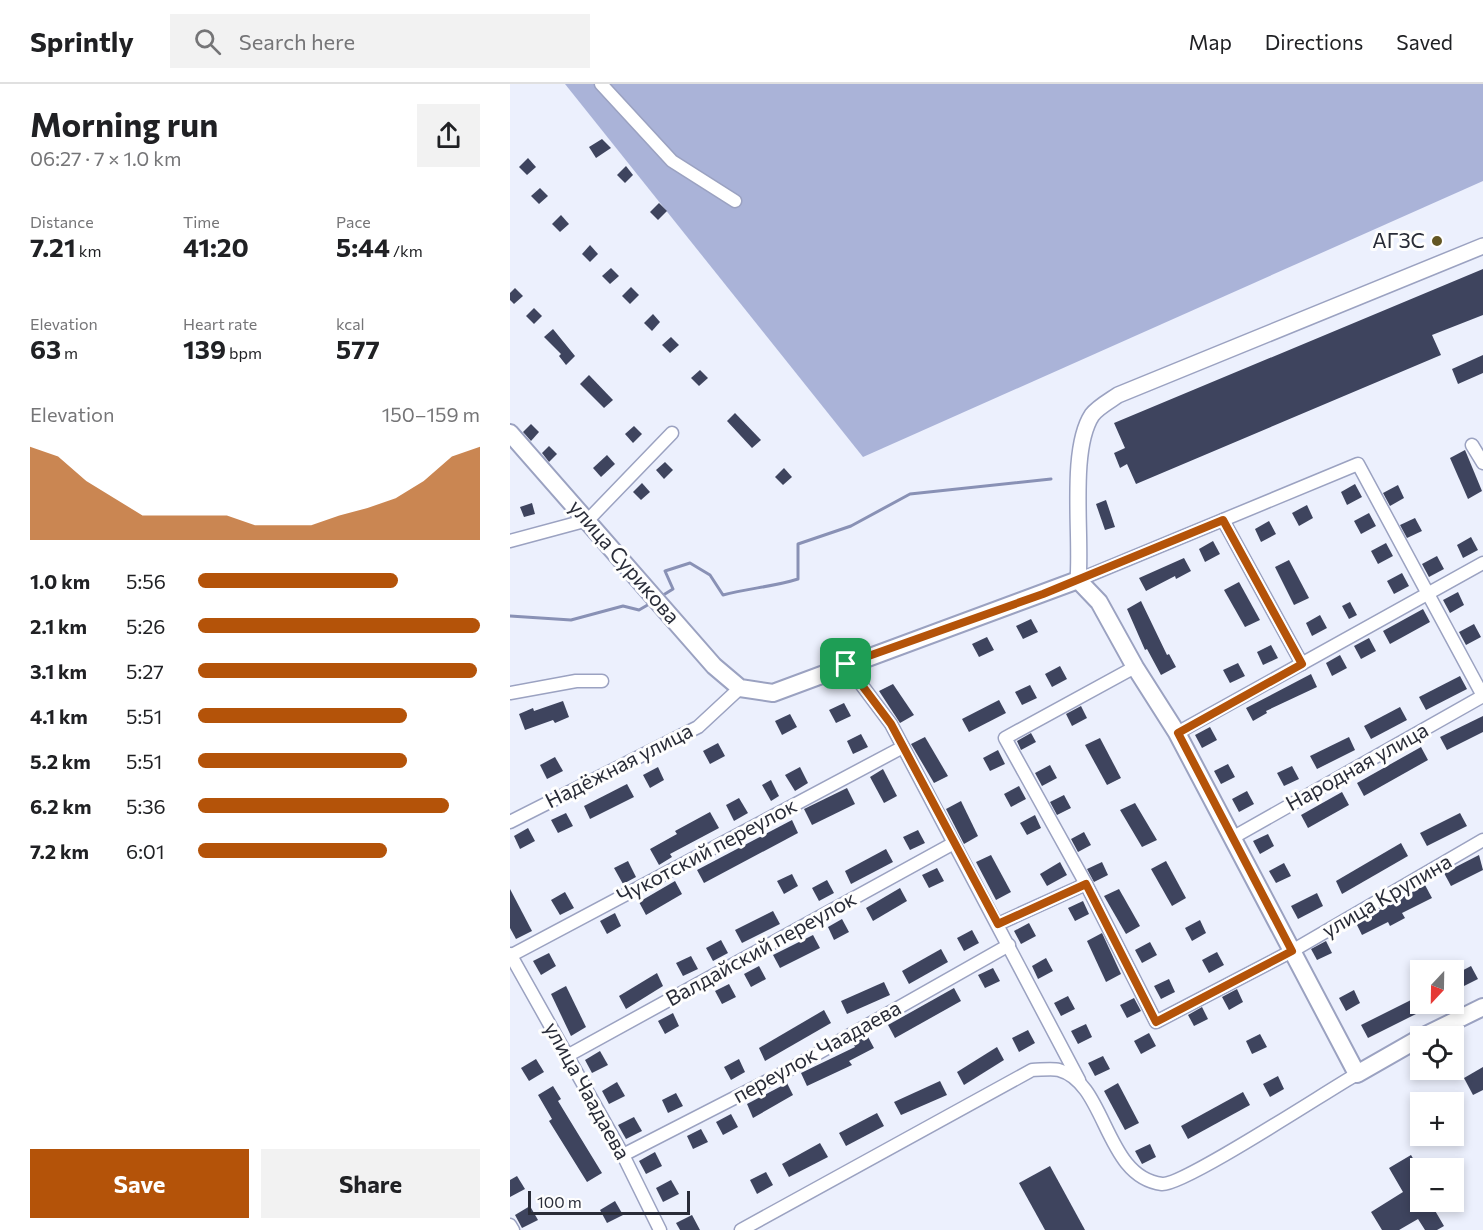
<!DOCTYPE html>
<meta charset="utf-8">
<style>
:root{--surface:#fff;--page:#f2f2f2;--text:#202124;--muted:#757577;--line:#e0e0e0;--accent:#b45309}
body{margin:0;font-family:Commissioner,sans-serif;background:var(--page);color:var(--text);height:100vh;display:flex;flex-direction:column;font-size:22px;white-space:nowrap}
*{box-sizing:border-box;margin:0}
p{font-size:20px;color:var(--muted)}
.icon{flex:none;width:33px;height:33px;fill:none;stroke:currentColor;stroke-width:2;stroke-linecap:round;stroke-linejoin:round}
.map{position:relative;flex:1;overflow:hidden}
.details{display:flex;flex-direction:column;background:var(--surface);width:510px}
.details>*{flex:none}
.needle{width:39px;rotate:202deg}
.fabs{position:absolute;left:900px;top:876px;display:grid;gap:12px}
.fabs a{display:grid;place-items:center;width:54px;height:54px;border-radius:0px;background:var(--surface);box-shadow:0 3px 9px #0003;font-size:30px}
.scale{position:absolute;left:18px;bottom:15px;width:162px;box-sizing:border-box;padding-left:6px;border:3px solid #292c38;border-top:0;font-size:16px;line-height:21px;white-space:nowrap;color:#292c38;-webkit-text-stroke:4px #fefefe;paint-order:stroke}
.pin{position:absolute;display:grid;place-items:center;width:51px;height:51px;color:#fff;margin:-26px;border-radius:12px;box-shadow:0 3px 9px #0006}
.round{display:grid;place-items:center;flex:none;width:63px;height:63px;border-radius:0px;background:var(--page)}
.overview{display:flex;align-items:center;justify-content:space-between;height:102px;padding:0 30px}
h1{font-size:33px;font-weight:700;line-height:45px}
.figures{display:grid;grid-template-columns:repeat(3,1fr);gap:9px;height:102px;padding:6px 30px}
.figures div{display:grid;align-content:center}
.figures b{font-size:26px;font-weight:700}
.figures small{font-size:16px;font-weight:400}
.figures p{font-size:16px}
.chart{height:168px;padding:12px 30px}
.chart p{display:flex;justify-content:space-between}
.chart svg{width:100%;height:108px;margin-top:6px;fill:var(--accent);opacity:.7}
.cta{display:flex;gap:12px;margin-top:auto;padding:12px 30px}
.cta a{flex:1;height:69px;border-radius:0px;background:var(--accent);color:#fff;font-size:24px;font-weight:700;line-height:69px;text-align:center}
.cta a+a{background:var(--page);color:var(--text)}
ul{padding:0 30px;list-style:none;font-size:20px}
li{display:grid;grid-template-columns:96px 72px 1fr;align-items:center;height:45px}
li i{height:15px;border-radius:8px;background:var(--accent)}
header{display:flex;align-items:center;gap:36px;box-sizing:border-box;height:84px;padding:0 30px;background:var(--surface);border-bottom:2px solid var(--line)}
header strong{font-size:28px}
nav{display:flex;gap:33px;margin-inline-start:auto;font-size:21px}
.search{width:420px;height:54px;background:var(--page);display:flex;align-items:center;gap:15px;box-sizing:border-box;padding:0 21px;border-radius:0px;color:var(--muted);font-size:22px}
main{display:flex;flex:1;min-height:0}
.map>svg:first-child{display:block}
</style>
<header>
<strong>Sprintly</strong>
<div class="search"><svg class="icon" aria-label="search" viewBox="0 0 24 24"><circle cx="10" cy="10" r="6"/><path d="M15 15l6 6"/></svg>Search here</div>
<nav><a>Map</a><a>Directions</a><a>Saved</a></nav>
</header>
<main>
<section class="details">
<div class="overview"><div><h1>Morning run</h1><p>06:27 · 7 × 1.0 km</p></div><a class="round"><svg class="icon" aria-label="share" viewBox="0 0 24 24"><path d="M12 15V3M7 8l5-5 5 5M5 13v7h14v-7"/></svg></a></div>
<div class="figures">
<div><p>Distance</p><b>7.21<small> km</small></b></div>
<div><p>Time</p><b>41:20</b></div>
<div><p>Pace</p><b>5:44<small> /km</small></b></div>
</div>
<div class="figures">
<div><p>Elevation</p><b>63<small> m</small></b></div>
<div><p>Heart rate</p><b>139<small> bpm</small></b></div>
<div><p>kcal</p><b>577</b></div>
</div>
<div class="chart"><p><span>Elevation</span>150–159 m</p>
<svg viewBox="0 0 160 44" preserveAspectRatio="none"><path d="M0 44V6L10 10L20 20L30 27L40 34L50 34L60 34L70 34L80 38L90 38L100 38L110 34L120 31L130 27L140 20L150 10L160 6V44z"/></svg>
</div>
<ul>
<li><b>1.0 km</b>5:56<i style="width:71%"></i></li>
<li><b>2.1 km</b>5:26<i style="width:100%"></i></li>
<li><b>3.1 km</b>5:27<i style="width:99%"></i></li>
<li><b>4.1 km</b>5:51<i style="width:74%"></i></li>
<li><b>5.2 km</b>5:51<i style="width:74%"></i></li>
<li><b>6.2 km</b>5:36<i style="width:89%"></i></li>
<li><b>7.2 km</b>6:01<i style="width:67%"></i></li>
</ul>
<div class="cta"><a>Save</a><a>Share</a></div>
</section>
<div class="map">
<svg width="973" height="1146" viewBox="0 0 973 1146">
<rect width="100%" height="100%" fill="#ecf0fd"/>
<polygon fill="#aab3d8" points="55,0 973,0 973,97 353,373"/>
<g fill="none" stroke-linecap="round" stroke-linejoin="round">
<g stroke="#8991b5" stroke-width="3">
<path d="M150 513 163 505 155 487 180 479 200 491 213 511C238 504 263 503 288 495V460L341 442 400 410 541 395"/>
<polyline points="0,532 61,536 113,522 129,526 141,519"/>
</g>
</g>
<g fill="#3e445e">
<polygon points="92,55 101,64 86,74 79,63"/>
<polygon points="18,74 26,83 17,91 9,83"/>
<polygon points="116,82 123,91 115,99 107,91"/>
<polygon points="30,104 38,112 29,120 21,112"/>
<polygon points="149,119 157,127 148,136 140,128"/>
<polygon points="51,131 59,140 50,148 42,140"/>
<polygon points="80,161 88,170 80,178 72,170"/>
<polygon points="101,184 109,192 100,200 92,192"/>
<polygon points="973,185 973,231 922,251 931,271 626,400 617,380 610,384 604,369 615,364 604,339"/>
<polygon points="121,203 129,211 120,220 112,212"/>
<polygon points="5,204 13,212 4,220 0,216 0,209"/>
<polygon points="24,224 32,232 24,240 16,232"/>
<polygon points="143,230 150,238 142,247 134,239"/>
<polygon points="43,245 65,272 56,281 49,272 51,270 34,253"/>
<polygon points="161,253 169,261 160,269 152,261"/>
<polygon points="973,271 973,289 948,300 942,285"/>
<polygon points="190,286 198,294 189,302 181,294"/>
<polygon points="79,291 103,316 94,324 70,300"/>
<polygon points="225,329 251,356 242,364 217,337"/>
<polygon points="21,340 29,348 21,357 13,348"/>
<polygon points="124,342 132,350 123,359 115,350"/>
<polygon points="39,362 47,370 39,378 32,369"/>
<polygon points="955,366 972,407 958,415 940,374"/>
<polygon points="97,371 105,380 91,393 83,384"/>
<polygon points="155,378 163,386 154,395 146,386"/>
<polygon points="274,384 282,393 273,401 265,393"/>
<polygon points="132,399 140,408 131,416 123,408"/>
<polygon points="845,400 852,413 837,421 831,408"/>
<polygon points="888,401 894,414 880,422 873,409"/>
<polygon points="596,416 605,443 595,446 586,420"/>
<polygon points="22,419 25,430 14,433 10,423"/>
<polygon points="797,421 803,434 789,442 782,429"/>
<polygon points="859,429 866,442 851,450 844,437"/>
<polygon points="905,434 912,447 897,454 890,441"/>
<polygon points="759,437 766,450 751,458 745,445"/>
<polygon points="961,453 968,466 953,474 947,461"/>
<polygon points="703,457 710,470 695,478 689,465"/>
<polygon points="876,459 883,472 868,480 861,467"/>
<polygon points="927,472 934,485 919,493 912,480"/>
<polygon points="674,474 681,487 666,495 665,492 636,507 629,494"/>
<polygon points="779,476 799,514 784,521 765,483"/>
<polygon points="892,489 899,502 884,510 877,497"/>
<polygon points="729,498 750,536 735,543 714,506"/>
<polygon points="948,508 954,521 940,529 933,516"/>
<polygon points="631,517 657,571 659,570 666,583 651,591 637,565 635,566 617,525"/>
<polygon points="840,518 847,531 839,535 832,522"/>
<polygon points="913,525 920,538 880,560 873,547"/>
<polygon points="810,531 817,544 802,552 796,539"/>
<polygon points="521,535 528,548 513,555 506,542"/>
<polygon points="964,540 971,553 956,561 949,548"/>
<polygon points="477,553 484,566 469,573 462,560"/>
<polygon points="859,554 866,567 851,575 844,562"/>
<polygon points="761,561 768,574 753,581 747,568"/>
<polygon points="830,571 837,584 822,592 816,579"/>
<polygon points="728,579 735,592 720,599 713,586"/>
<polygon points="550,582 557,595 542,603 535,590"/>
<polygon points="801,590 807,603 756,627 757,629 743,637 736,624"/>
<polygon points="950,592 957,605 916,626 909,613"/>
<polygon points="383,600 404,631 390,639 369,607"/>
<polygon points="520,601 527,614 512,621 505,608"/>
<polygon points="489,616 496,629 459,648 452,635"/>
<polygon points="53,617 59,633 45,639 43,636 15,646 9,630 23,624 24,627"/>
<polygon points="334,619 341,632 326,639 319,626"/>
<polygon points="571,622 577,634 562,642 556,630"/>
<polygon points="890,623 897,636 861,655 854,642"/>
<polygon points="280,630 287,643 272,651 265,637"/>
<polygon points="973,632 973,648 937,666 930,653"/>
<polygon points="700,643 707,656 692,664 685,651"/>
<polygon points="521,649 526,658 511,666 507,657"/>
<polygon points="351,650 358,663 343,670 337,657"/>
<polygon points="415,653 438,692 424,699 401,660"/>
<polygon points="839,653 845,666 807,685 800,672"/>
<polygon points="590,654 611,694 597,701 575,661"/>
<polygon points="208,659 215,672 200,680 193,667"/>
<polygon points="911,663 918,676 854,712 847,699"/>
<polygon points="488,666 495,680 480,687 473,674"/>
<polygon points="45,673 53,687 37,695 30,681"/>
<polygon points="718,680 725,693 711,700 704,687"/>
<polygon points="540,681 547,694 532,702 525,689"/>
<polygon points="782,682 789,695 774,702 767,689"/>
<polygon points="148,683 154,696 140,704 133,691"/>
<polygon points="290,683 298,699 285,707 275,691"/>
<polygon points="373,685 387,712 374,719 360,693"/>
<polygon points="261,696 269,712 261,717 252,701"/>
<polygon points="117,700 124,713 80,735 74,722"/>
<polygon points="509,702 516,715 501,723 494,710"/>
<polygon points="337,704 345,720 302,741 294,725"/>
<polygon points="737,707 744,720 729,728 722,715"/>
<polygon points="832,708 839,721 798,744 791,731"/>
<polygon points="554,711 561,724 547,731 540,718"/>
<polygon points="229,714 238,729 224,737 216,721"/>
<polygon points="451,717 468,752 454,760 436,725"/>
<polygon points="625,719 647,756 632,763 610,726"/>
<polygon points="200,728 209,744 160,770 162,773 149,781 140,765 167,750 165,747"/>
<polygon points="56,729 63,742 48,749 41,736"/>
<polygon points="950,729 957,742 917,762 910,749"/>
<polygon points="525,731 531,744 517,751 510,739"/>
<polygon points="282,736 288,749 194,799 187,786"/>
<polygon points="18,744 25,757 10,765 4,752"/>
<polygon points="408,746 415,759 400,766 393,753"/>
<polygon points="574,748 581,761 568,768 561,755"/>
<polygon points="758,750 764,762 750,770 743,757"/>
<polygon points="891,759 898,772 832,810 826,797"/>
<polygon points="376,765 383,778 341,800 335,787"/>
<polygon points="481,771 501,808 486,816 466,778"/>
<polygon points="969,771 973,786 941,802 934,789"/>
<polygon points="118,777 126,793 113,800 104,784"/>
<polygon points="656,777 676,814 662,822 641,785"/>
<polygon points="550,778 557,791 537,802 530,790"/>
<polygon points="592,778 598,791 584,798 577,785"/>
<polygon points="774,779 781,792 766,799 759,787"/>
<polygon points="427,784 434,797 419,804 412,791"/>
<polygon points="282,790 288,802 274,810 267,797"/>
<polygon points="317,796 324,809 309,817 302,804"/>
<polygon points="165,797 172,810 136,831 129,818"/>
<polygon points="915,801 922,814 892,829 895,834 880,842 878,838 852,851 846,839"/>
<polygon points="390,804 397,817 363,837 356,824"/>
<polygon points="0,805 22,847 6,855 0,844"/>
<polygon points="609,805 630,842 616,850 594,812"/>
<polygon points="55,808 64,824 50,831 41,816"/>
<polygon points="807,809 813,822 788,835 781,822"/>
<polygon points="573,817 579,830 565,837 558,824"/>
<polygon points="263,827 270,840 232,859 225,846"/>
<polygon points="105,829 111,842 97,850 90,837"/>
<polygon points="332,835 339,848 324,856 318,843"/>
<polygon points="690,836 696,849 682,857 675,844"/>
<polygon points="519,839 526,852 511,860 504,847"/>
<polygon points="462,846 469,859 454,867 447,854"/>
<polygon points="592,849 611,890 596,898 577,857"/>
<polygon points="303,851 310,864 270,884 263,871"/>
<polygon points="211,856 218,869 203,877 196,864"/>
<polygon points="816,857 822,869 807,876 801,865"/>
<polygon points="640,858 647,871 632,879 625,866"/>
<polygon points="431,865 438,878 399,900 392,887"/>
<polygon points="707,868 714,881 699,889 692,876"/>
<polygon points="39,869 46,882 31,891 23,877"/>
<polygon points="181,872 188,885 173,892 166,879"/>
<polygon points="536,874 543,887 528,895 522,882"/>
<polygon points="249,882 256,895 241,903 234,890"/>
<polygon points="961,882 968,895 944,907 944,891"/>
<polygon points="483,884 490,897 475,904 468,891"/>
<polygon points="147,889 153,902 116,925 109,912"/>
<polygon points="659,895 665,908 651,915 644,902"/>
<polygon points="374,898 380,911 337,930 331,917"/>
<polygon points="219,900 226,913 212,920 205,907"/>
<polygon points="56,902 76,943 61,952 41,910"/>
<polygon points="444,904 451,917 385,954 378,941"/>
<polygon points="727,905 733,918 719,926 712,913"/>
<polygon points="844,906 850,919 836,927 829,914"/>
<polygon points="558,912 565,925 551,932 544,919"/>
<polygon points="909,912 916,925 858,954 851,941"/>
<polygon points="624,914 631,927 617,934 610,921"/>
<polygon points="692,923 698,935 684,942 678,931"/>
<polygon points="314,926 321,939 255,977 249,964"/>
<polygon points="163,929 169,942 155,950 148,937"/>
<polygon points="576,940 582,953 568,960 561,947"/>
<polygon points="518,946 525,959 509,968 502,954"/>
<polygon points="639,949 646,962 631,970 624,957"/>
<polygon points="750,950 757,963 742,970 736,957"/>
<polygon points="357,951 364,964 339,977 342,981 297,1002 291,989 345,963 343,959"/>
<polygon points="487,963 494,976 454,1001 447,988"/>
<polygon points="90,967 98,981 82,989 75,976"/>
<polygon points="593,972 600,985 585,992 578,979"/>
<polygon points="26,975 34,988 19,997 11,984"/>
<polygon points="229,975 235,988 221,996 214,983"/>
<polygon points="973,983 973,1006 963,1011 954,994"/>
<polygon points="768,992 774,1005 760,1013 753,1000"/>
<polygon points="430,997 437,1011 391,1031 384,1018"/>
<polygon points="107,998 115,1012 99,1020 92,1007"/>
<polygon points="277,999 283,1011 243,1034 237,1020"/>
<polygon points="608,999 629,1039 615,1046 594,1007"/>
<polygon points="43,1002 51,1015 48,1017 92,1089 77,1098 39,1037 42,1035 28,1011"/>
<polygon points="733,1008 740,1021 678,1055 671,1042"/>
<polygon points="166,1009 173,1022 158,1029 152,1016"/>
<polygon points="367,1029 374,1042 336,1062 329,1049"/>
<polygon points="221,1030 228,1043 213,1051 206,1038"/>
<polygon points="124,1033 132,1047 116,1055 108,1041"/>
<polygon points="191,1045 198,1058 183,1065 177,1052"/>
<polygon points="310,1059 318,1073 279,1093 272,1080"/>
<polygon points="640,1060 646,1073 632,1080 625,1067"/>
<polygon points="145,1068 152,1082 136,1090 129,1077"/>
<polygon points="901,1071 910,1086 910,1118 920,1118 934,1142 927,1146 915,1146 908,1135 889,1146 872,1146 861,1128 893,1108 879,1084"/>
<polygon points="540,1082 575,1146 535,1146 509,1099"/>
<polygon points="256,1088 263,1101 247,1110 240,1096"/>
<polygon points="7,1092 15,1105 0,1113 0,1096"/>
<polygon points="161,1096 169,1110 153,1118 146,1104"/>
<polygon points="105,1117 113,1131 97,1139 90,1126"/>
<polygon points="20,1122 28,1136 12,1144 5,1131"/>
<polygon points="182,1131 190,1146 170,1146 166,1139"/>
</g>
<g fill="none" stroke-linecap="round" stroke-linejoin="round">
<g stroke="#9ba2c1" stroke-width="15">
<g id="minor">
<polyline points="91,0 162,77 225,117"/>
<polyline points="962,361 973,379"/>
<polyline points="713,436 792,580"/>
<polyline points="0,457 78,436 162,349"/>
<polyline points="568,496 848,380 973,612"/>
<polyline points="336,580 381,640 569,996"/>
<polyline points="625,583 495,654 576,800 646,938 782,867 973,756"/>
<polyline points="0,609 66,597 92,597"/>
<polyline points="667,649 973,479"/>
<polyline points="0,738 188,643 230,604"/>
<polyline points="722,754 973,612"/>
<polyline points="488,840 576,800"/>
<polyline points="0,870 113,1071 150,1146"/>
<polyline points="0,872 393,663"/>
<polyline points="57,972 444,759"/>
<polyline points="113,1071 273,989 499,861"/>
<polyline points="0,1141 3,1146"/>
<path d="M231 1146 522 986C530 986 542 984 549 986 597 999 594 1093 652 1100 673 1102 817 1007 847 990"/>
</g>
</g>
<g stroke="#9ba2c1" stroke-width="18">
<path id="tertiary" d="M568 496C572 453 559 366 582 331 588 323 601 316 608 311L973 162"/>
</g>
<g stroke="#9ba2c1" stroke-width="20">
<g id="secondary">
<polyline points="0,349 204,582 230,604 263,609 568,496 589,518 625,583 667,649 847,990 910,954"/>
<polyline points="914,952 973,923"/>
</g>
</g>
<use href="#minor" stroke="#fff" stroke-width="12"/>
<use href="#tertiary" stroke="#fff" stroke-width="15"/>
<use href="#secondary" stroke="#fff" stroke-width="16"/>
</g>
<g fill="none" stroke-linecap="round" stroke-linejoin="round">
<g stroke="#fff" stroke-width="12">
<polygon id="route" points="713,436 792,580 668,649 782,867 646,938 576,800 488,840 381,640 336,580 533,510"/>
</g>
<use href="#route" stroke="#b45309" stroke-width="8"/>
</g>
<circle fill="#635623" stroke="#fefefe" stroke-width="2" cx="927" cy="157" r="6"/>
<g text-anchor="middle" stroke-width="6" stroke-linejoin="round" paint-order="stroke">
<g font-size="21" fill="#292c38" stroke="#fefefe" text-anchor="end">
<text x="915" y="164">АГЗС</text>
</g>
<g font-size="21" fill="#292c38" stroke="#fefefe">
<text transform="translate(114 478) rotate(49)" y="7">улица Сурикова</text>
<text transform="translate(109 682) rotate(-27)" y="7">Надёжная улица</text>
<text transform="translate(847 683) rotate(-29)" y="7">Народная улица</text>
<text transform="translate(197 767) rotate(-28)" y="7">Чукотский переулок</text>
<text transform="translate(877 812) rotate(-30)" y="7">улица Крупина</text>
<text transform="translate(251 865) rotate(-29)" y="7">Валдайский переулок</text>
<text transform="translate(307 968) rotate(-29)" y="7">переулок Чаадаева</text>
<text transform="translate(77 1007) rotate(61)" y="7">улица Чаадаева</text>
</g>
</g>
</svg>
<div class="fabs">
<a><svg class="needle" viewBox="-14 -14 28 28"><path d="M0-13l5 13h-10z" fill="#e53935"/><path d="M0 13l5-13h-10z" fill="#757577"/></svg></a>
<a><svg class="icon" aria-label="locate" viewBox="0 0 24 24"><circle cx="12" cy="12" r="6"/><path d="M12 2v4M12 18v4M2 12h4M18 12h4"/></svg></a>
<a>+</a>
<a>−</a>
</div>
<div class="scale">100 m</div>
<div class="pin" style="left:336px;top:580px;background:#1e9e55"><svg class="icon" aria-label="arrive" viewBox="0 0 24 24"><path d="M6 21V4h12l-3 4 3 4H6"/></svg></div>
</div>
</main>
